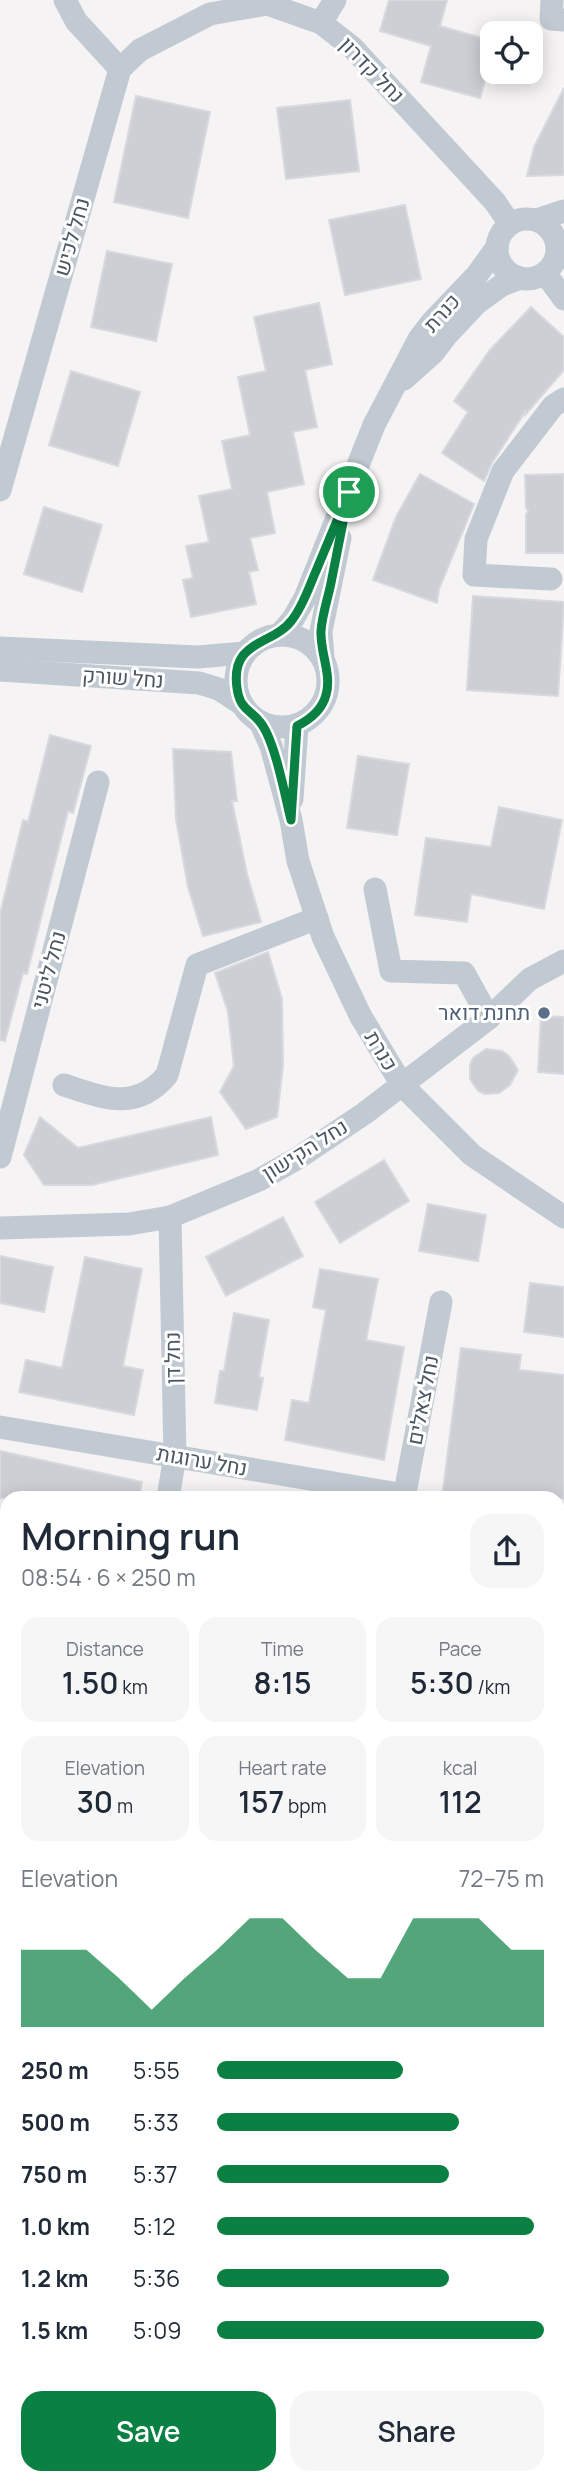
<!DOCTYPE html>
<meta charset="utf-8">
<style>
:root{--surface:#fff;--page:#f6f6f7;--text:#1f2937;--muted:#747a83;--accent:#0b8043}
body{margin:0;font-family:Manrope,Heebo,sans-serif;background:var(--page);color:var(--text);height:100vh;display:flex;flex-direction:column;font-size:26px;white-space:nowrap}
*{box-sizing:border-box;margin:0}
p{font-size:23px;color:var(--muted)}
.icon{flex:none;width:38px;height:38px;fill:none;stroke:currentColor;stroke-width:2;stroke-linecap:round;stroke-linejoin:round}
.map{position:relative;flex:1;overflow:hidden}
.sheet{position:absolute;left:0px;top:1491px;width:565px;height:994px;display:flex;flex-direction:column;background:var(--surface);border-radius:21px 21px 0 0;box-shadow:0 4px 18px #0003}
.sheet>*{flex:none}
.controls{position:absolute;left:480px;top:21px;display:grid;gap:14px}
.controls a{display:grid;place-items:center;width:63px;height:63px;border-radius:14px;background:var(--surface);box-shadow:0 4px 18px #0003;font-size:35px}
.pin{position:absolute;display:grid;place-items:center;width:60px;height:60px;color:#fff;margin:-30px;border:4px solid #fff;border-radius:50%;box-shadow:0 2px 7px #0007}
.round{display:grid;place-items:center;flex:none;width:74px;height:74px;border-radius:21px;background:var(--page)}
.headline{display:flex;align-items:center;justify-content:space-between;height:119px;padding:0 21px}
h1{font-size:38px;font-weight:600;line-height:52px}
.metrics{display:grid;grid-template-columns:repeat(3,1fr);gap:10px;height:119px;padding:7px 21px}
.metrics div{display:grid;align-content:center;border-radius:18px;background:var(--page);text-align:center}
.metrics b{font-size:30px;font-weight:600}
.metrics small{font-size:19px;font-weight:400}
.metrics p{font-size:19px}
.chart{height:196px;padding:14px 21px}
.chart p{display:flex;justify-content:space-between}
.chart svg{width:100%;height:126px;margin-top:7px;fill:var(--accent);opacity:.7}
.button{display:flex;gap:14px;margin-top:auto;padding:14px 21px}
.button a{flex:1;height:80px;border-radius:21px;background:var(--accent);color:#fff;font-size:28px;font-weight:600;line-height:80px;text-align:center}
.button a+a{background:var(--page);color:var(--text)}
ul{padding:0 21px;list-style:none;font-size:23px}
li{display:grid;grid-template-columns:112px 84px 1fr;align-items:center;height:52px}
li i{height:18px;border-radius:9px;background:var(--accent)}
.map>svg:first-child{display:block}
</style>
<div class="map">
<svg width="564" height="2485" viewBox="0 0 564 2485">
<rect width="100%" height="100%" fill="#f5f3f3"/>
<polygon fill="#f5f0e5" points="46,2478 198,2478 215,2485 44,2485"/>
<g fill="#cdcfd5" stroke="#d7d9de" stroke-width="2">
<polygon points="389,0 447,0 440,26 492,41 492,56 480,98 421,82 431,46 380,31"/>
<polygon points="564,88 564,175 527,176 534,147"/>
<polygon points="136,96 210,112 188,218 114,202"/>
<polygon points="350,100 359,171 286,179 277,108"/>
<polygon points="405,205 421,279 345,295 329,220"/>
<polygon points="107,251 172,264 156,341 91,327"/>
<polygon points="319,303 332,364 305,370 317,427 293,432 304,484 267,492 275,533 250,538 258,570 249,572 256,604 191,617 183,580 193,578 186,546 209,542 199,496 232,489 222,441 250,435 238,377 266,371 254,317"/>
<polygon points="531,307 564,337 564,370 525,415 525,412 492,463 484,481 442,453 468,412 454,401 490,350"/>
<polygon points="71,371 140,392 118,466 49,445"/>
<polygon points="420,474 474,504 439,589 437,603 373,580 396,517"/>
<polygon points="564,474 564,553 526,553 526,515 528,510 526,508 525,475"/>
<polygon points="44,507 102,525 82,592 24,574"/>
<polygon points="473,596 564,602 558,696 467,690"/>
<polygon points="50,735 91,746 73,813 68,811 27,974 23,973 5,1041 0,1040 0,914 23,820 28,822"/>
<polygon points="173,749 231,752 237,801 232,801 247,874 261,922 203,936 188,887 176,819"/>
<polygon points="358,756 409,764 397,835 347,828"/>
<polygon points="499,807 562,820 544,909 471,894 467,922 415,915 426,838 491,847"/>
<polygon points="268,952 282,999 283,1066 277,1117 246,1129 220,1092 234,1066 228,1012 215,973"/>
<polygon points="541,1016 564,1017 564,1074 538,1072"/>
<polygon points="486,1049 502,1051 509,1056 518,1070 510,1085 499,1093 485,1094 478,1091 470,1079 470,1065 473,1058"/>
<polygon points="40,1117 78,1148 211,1117 218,1155 92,1185 44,1185 24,1155"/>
<polygon points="384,1160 409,1201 340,1243 315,1202"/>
<polygon points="428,1204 486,1215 478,1261 419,1251"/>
<polygon points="283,1217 303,1256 226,1296 206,1257"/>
<polygon points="0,1256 53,1267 44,1312 0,1303"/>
<polygon points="85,1257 142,1269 123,1366 143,1370 134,1415 19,1392 26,1360 62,1368"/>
<polygon points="320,1269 378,1279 366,1340 404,1347 384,1460 285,1440 292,1400 309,1403 326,1310 313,1307"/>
<polygon points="530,1283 564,1287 564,1337 524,1332"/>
<polygon points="234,1313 269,1320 259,1377 263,1378 257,1410 215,1403 220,1371 224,1371"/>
<polygon points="461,1348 521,1355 519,1370 564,1375 564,1498 442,1498"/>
<polygon points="0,1451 142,1482 139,1498 55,1498 23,1491 22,1498 0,1498"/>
</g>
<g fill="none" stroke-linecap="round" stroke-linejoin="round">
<g stroke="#c1cad2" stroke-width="23">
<polyline points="552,0 551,19 564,20"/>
<polyline points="321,23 335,0"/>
<polyline points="120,69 140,50 210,14 267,4 321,23 352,47 495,202 510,224"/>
<circle cx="527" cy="249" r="30"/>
<polyline points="537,220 564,211"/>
<polyline points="545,273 564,299"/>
<polyline points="404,379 433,353 446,336 477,303 502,285 520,278"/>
<polyline points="0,490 120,69 76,21 65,0"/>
<polyline points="551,579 474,575 476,539 503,471 553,406 564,399"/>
<circle cx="282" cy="681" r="46"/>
<polyline points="279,635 293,619 305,598 374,425 419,339 432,322 477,275 497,247"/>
<polyline points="0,648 198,657 245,653"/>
<polyline points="323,659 321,631 340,538"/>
<polyline points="0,670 199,683 219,689 242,704"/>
<polyline points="260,722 271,746 291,820 298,861 323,937 360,1015 402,1085 472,1155 564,1217"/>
<polyline points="292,799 297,726"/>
<polyline points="375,889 391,971 464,973 489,1018"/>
<path d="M64 1085C104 1098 136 1112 167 1075L197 965 317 918"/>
<polyline points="0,1157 98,782"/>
<polyline points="0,1228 129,1224 170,1217 259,1180 298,1158 365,1113 489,1018 530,979 564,961"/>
<polyline points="0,1427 405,1495"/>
<polyline points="168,1498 175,1456 170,1217"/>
<polyline points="404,1498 441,1302"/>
<polyline points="0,1836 7,1838"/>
<polyline points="558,1932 564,1933"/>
<polyline points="0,2070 7,2072"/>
<polyline points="558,2168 564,2144"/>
<polyline points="561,2436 564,2395"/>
</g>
<g stroke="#b3c2d1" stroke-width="30">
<polyline points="0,2221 7,2223"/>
<polyline points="558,2233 564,2233"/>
<polyline points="0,2260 7,2262"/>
<polyline points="558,2347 564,2347"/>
</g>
</g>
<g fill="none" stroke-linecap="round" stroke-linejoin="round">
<g stroke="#fff" stroke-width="14">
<path id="route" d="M349 492C343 522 337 552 331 583 328 598 322 615 321 631 320 653 332 674 326 695 322 710 311 719 297 726L291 820C285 796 275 740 260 722 250 709 240 710 237 688 230 639 273 646 292 620 303 606 309 587 316 571 327 545 338 518 349 492Z"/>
</g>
<use href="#route" stroke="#0b8043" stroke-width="9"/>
</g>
<circle fill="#5c6f8a" stroke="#fff" stroke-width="2.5" cx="544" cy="1013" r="7"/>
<g text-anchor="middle" stroke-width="6" stroke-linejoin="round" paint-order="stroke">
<g font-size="21" fill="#4a5661" stroke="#fff">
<text transform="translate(372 70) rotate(46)" y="7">נחל קדרון</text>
<text transform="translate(72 237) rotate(-74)" y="7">נחל לכיש</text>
<text transform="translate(442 313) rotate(-48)" y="7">כנרת</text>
<text transform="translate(123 678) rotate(4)" y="7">נחל שורק</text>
<text transform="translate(49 970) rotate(-75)" y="7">נחל ליטני</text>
<text transform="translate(381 1051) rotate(59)" y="7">כנרת</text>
<text transform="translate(305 1150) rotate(-32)" y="7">נחל הקישון</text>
<text transform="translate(173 1358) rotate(-91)" y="7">נחל דן</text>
<text transform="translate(423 1400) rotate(-79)" y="7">נחל צאלים</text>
<text transform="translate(202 1461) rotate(10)" y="7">נחל ערוגות</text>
</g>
<g font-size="21" fill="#4e5e75" stroke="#fff" text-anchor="end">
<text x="530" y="1020">תחנת דואר</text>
</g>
</g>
</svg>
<div class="controls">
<a><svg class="icon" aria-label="locate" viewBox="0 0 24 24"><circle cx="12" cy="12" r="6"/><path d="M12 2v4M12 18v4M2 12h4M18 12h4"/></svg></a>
</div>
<div class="pin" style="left:349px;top:492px;background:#1e9e55"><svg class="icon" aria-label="arrive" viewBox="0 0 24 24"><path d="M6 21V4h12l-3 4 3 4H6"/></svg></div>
<section class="sheet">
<div class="headline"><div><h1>Morning run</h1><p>08:54 · 6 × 250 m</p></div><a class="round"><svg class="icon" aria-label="share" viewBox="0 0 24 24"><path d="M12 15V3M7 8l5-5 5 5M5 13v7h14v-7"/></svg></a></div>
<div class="metrics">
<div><p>Distance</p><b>1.50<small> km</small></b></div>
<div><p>Time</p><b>8:15</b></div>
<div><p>Pace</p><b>5:30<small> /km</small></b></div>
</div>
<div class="metrics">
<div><p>Elevation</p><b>30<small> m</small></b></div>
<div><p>Heart rate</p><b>157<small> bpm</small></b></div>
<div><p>kcal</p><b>112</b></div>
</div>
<div class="chart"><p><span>Elevation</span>72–75 m</p>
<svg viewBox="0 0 160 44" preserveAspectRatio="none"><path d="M0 44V17L10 17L20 17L30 27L40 38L50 27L60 17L70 6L80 6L90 17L100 27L110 27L120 6L130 6L140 6L150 17L160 17V44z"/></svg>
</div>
<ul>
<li><b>250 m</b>5:55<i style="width:57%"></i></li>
<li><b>500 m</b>5:33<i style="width:74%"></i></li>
<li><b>750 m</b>5:37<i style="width:71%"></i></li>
<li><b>1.0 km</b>5:12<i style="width:97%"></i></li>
<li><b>1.2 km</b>5:36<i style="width:71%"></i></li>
<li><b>1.5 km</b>5:09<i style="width:100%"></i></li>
</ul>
<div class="button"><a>Save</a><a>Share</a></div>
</section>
</div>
